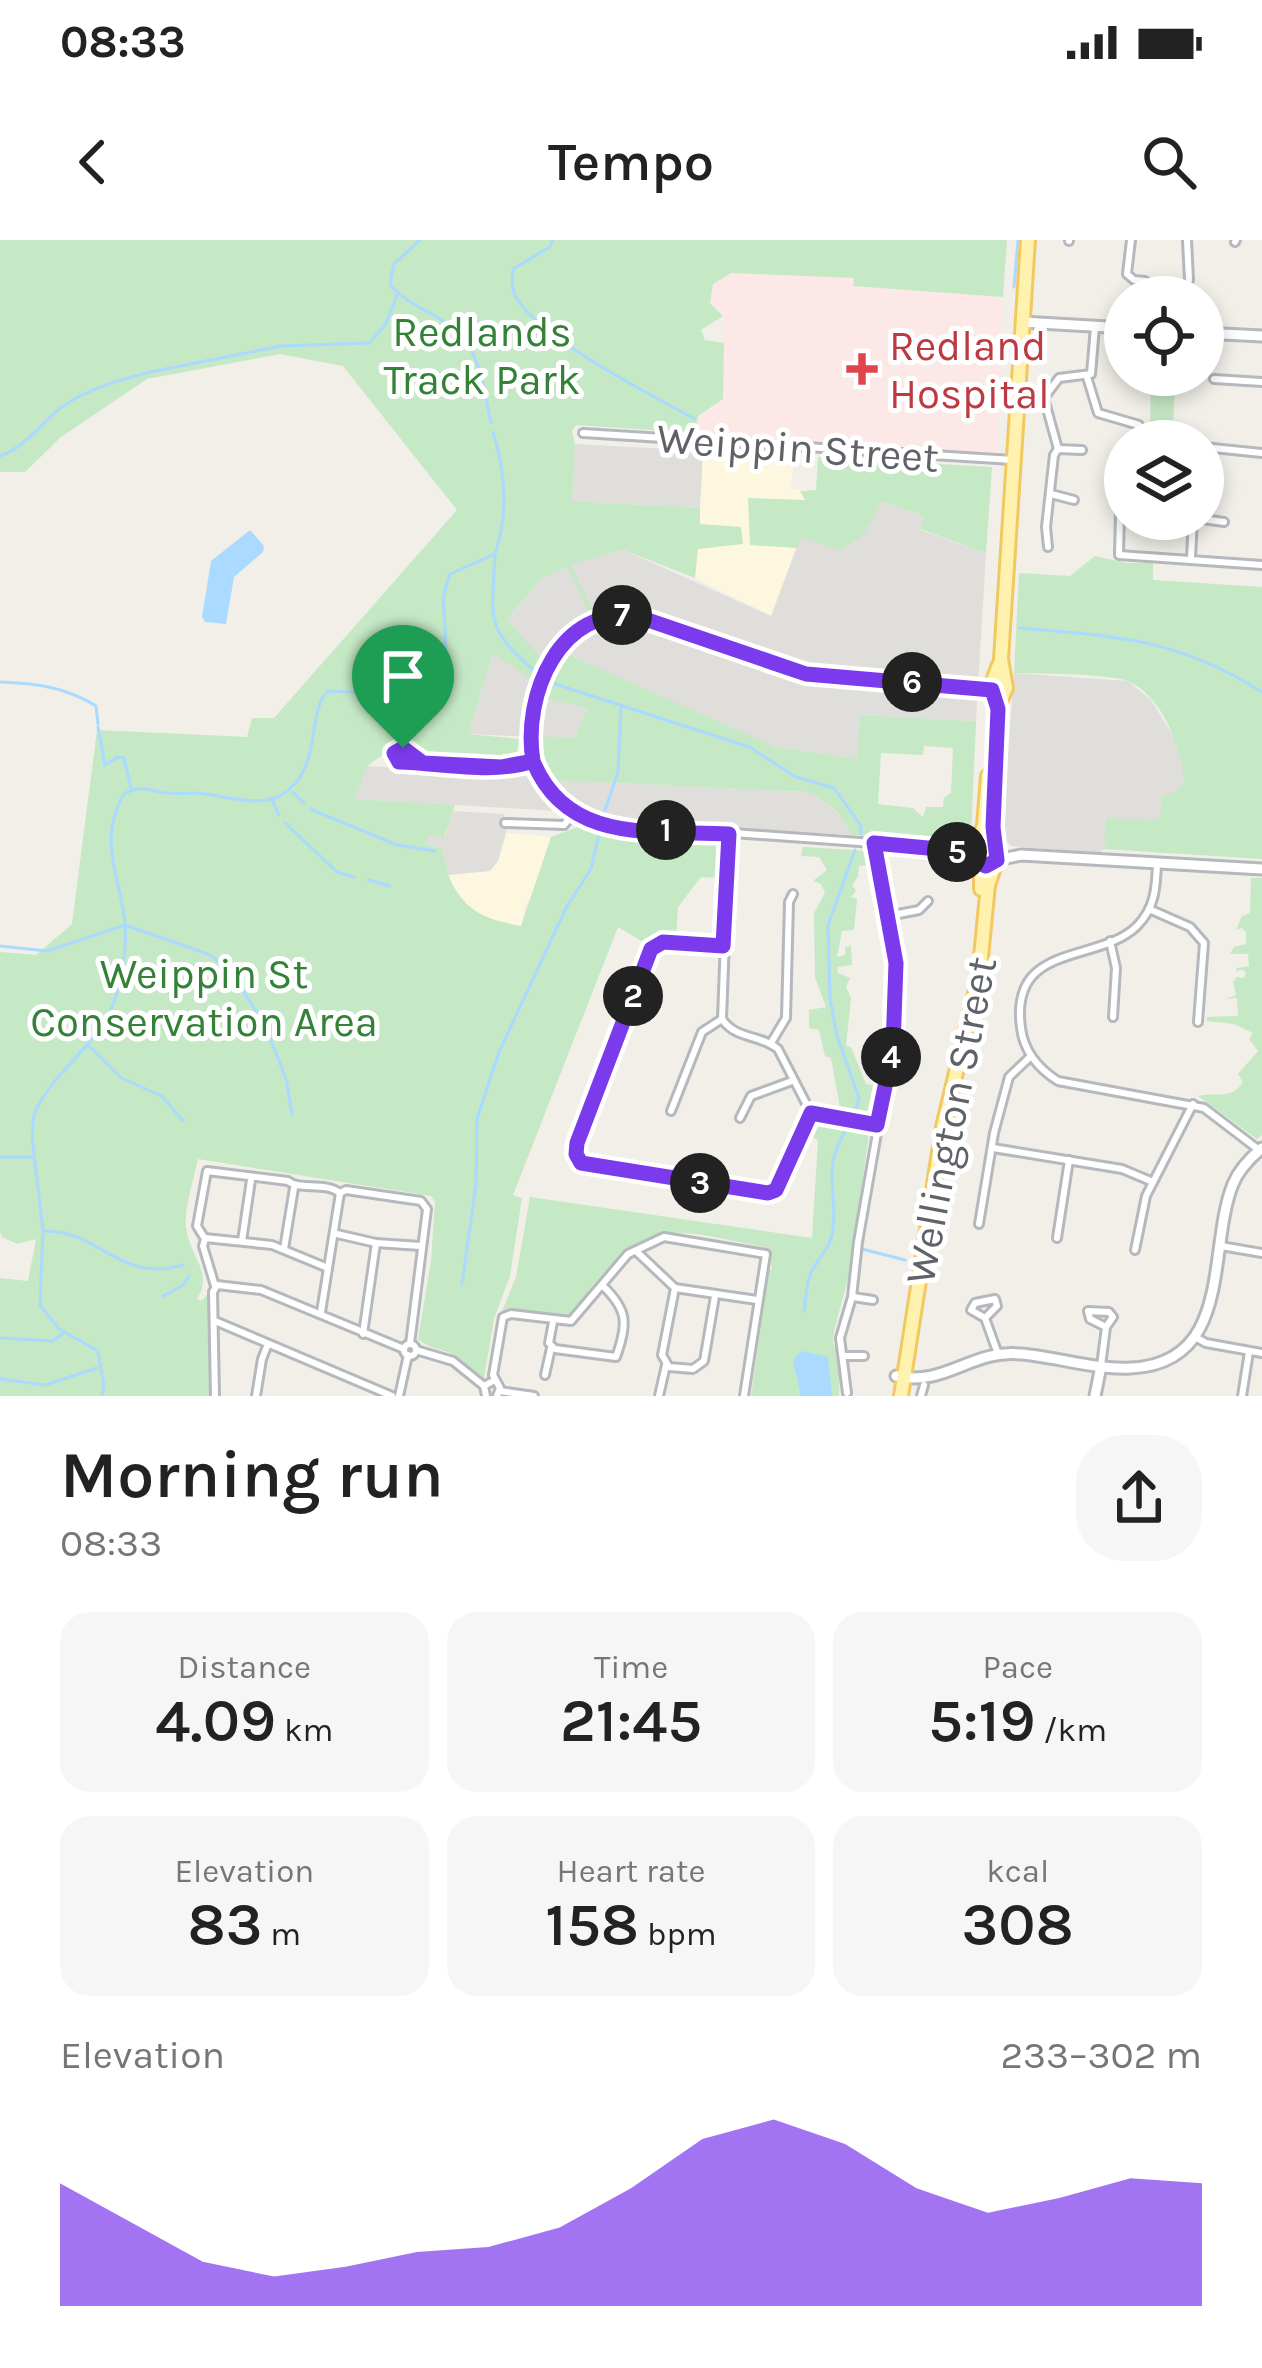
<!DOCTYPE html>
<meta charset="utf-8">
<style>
:root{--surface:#fff;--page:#f6f6f6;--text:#222;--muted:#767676;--accent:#7c3aed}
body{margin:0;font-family:Karla,sans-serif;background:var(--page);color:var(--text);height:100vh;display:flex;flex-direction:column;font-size:45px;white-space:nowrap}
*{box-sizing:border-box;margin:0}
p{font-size:39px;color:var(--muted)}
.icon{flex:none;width:66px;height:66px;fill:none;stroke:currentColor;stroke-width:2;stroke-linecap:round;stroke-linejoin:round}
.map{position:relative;height:1156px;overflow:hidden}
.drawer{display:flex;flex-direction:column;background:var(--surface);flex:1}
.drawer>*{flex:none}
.fabs{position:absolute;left:1104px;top:36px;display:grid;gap:24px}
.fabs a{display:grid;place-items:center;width:120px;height:120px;border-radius:50%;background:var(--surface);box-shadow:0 6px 18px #0003;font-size:60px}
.pin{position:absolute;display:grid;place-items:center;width:102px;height:102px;color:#fff;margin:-123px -51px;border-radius:50% 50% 50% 0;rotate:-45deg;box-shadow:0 0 12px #0007}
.pin .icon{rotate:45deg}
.km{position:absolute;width:60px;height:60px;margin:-30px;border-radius:50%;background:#222;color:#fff;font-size:33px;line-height:60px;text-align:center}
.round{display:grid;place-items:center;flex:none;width:126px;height:126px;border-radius:48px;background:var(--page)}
.headline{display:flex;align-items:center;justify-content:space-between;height:204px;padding:0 60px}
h1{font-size:66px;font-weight:600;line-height:90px}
.metrics{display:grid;grid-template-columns:repeat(3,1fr);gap:18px;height:204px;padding:12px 60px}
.metrics div{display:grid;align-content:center;border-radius:30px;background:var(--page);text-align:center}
.metrics b{font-size:60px;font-weight:600}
.metrics small{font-size:33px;font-weight:400}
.metrics p{font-size:33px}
.chart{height:336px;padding:24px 60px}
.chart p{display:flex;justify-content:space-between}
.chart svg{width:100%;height:216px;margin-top:12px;fill:var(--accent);opacity:.7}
.status{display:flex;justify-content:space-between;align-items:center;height:84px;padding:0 60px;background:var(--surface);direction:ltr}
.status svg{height:33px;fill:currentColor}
header{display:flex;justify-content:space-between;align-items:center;height:156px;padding:0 60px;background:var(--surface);font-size:54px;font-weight:600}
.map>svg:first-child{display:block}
</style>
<div class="status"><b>08:33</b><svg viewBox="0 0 49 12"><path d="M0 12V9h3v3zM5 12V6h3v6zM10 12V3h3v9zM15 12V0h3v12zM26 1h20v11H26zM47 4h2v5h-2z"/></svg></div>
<header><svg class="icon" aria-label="back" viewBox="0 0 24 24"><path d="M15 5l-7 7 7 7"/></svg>Tempo<svg class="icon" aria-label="search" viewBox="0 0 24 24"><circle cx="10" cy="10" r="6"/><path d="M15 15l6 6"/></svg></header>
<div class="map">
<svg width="1262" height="1156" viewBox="0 0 1262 1156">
<rect width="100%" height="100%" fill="#f1efe8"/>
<g fill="#fef7e0">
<polygon points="703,211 794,216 791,249 816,251 772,376 695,338"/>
<polygon points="506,593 551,597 537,647 524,668 522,686 475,675 446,635 490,631 498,621"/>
</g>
<g fill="#e0deda">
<polygon points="575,204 703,211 700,268 572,261"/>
<polygon points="880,261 925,277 920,290 986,313 976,481 860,475 857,519 776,507 678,466 587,467 576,499 468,494 493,412 535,441 543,419 507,379 540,340 567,325 592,371 570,324 624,310 771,376 801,296 865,293"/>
<polygon points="1014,433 1128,441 1151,460 1180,507 1184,541 1159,581 1107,578 1104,609 1100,613 1011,606 1002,597"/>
<polygon points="367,526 530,536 541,555 557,571 354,559"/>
<polygon points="552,540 806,552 819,556 845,580 852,595 618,582 594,577 566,561"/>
<polygon points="453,571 504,574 506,593 498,621 490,631 446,635 443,608 427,605 429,595 445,597"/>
</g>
<polygon fill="#fce8e6" points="731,33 855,38 854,46 1003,57 997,213 696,193 697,176 723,159 723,76 710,63 713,45"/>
<g fill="#c5e8c5" fill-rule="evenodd">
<path d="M0 0H1007L1003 57 853 46 854 38 731 33 713 44 710 63 723 76 701 90 705 100 724 103 723 159 698 176 696 193 576 185 572 191 575 204 572 261 700 268V284L741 287 743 304 698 309 695 338 624 310 571 324 593 372 589 374 567 326 540 340 507 379 543 419 535 442 493 413 468 494 519 499 516 519 422 517 401 502 367 526 355 559 455 565 444 598 429 595 427 605 443 608C448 658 473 679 521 686L551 597 578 587 626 597 723 604 721 638 701 637 678 667 676 698H658L648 705 618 687 513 955 522 958 510 1036 494 1079 484 1138C472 1133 468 1126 458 1118 445 1108 430 1110 418 1099L431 1021 435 962 431 956 198 919C194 939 184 967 186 987 189 1016 214 1032 197 1059L201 1061 209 1053V1156H0V1038L28 1041 36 999 17 1004 2 997 0 992V712L36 715 72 684 97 490 247 497 252 478H274L457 270 343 126 280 114 147 139 61 197 25 232H0Z"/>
<polygon points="1151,144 1175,145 1173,188 1185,198 1183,201 1147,201 1144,186 1150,182"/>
<polygon points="818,217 992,227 986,313 920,289 925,277 881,261 865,293 840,311 802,297 797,308 750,305 748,258 805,260 800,251 816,250"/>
<path d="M1095 316 1127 323H1153V340L1262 347V619L1104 609 1106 578 1159 580 1162 556 1177 551 1184 541C1180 506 1164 459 1130 442 1111 433 1038 434 1014 433L1019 333 1070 336Z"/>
<path d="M567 414 776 507 857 519 860 475 976 481 971 597 965 601 852 595C843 575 827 559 806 552L552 540 541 521 538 496 575 498 587 468 545 458ZM924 506 953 508 951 553 944 558 943 567H926L923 577 913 568 878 564 881 513 923 515Z"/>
<polygon points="803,607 869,611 872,625 859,626 858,637 852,645 856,651 851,657 857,659 854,690 842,691 837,717 845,715 845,707 851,706 852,725 837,727 838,733 850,738 846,747 851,758 846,806 851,807 866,844 878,846 872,877 841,873 831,818 825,816 819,790 809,788 809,770 826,767 815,737 814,673 825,653 821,644 813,641 827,630 819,617 801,616"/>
<path d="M1251 638H1262V895L1257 899 1198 856C1216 852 1232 860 1243 842L1238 834 1258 811 1249 799 1253 793 1234 784 1207 781V777L1238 776 1237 758 1225 759 1236 755 1233 742 1237 737 1244 738 1246 733 1242 729 1236 732 1237 728 1249 726 1248 714H1230L1234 707 1246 704V692L1242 688 1236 690 1242 676 1250 673Z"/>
<path d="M817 881 869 894 850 1031 834 1091 833 1103 840 1117 839 1156H751L769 1030 772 1029 769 1013 764 1007C734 1002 699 991 668 993 631 994 587 1050 570 1078L510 1071 500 1076 516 1037 530 957 812 998 818 900 808 895Z"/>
</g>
<g fill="#aadaff">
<polygon points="250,290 264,306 263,312 234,337 226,384 205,382 202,377 211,321"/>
<polygon points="801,1111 828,1117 832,1156 801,1156 793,1121"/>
</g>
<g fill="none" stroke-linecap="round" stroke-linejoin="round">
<g stroke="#aadaff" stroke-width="3">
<path d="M420 0 394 24 390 44C407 65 431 71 452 87 481 109 483 149 491 182"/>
<path d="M553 0 550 7 513 29C512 39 511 48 516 57 540 99 651 155 695 179"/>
<polyline points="1014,47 1018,0"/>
<polyline points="150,132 281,106 369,103 385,85 398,53"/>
<path d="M0 216C24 207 34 192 52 175 77 152 115 141 147 133"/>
<path d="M495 315C492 380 484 388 537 433"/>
<path d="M1019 388C1118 397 1174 397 1262 452"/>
<path d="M0 442C34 443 66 447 96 466L98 484"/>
<polyline points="552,443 749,507 796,537 834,548 861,586 861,594"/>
<polyline points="98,487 105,525 118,517 124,518 131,548"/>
<polyline points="293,552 304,563"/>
<polyline points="272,560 279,575"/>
<polyline points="310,569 397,605 435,611"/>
<polyline points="603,576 618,532 621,466"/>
<polyline points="285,583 337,632 354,637"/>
<polyline points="369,640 390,646"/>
<polyline points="0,706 47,711 125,685 208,714 229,729 265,785 286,839 292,874"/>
<polyline points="88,805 121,838 162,856 183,881"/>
<path d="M35 872C56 826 107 801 118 748 123 728 127 704 125 683 120 636 97 600 124 554 141 544 150 551 168 553 177 554 187 553 196 553 226 555 261 571 287 551 322 525 307 470 328 451 363 453 439 459 445 410 448 378 437 368 450 334L495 314C509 274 505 231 493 192"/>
<polyline points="34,875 32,897 43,991 40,1065 59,1089 98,1111 104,1146 102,1156"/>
<polyline points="854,877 859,858 837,796 830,759 828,685 855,610"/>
<polyline points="0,917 34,917"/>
<polyline points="476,942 477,879 499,812 567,666 591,629 600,590"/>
<path d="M45 991C101 991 120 1044 183 1025"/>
<polyline points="862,1009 905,1020"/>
<polyline points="462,1044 476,945"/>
<polyline points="163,1056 183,1045 189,1036"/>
<path d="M804 1071C806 1060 806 1043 811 1033 818 1017 831 1009 833 990 838 944 820 932 848 886"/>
<polyline points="0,1098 53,1101 62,1094"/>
<polyline points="0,1139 45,1145 97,1128"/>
</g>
<g stroke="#b5b8bc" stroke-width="12">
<g id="minor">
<polyline points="1131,0 1127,34 1134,40 1145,41"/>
<polyline points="1187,0 1189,40"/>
<polyline points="1069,1 1069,0"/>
<polyline points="1235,2 1236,0"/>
<polyline points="1087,137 1098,173 1139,185 1144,201"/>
<polyline points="1214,139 1262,142"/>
<polyline points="583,193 1013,220"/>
<polyline points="1203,207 1262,213"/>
<polyline points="1058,209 1082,210"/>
<polyline points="1125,224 1121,231 1119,315 1262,325"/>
<polyline points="1051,254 1074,260"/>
<polyline points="1203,279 1224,282"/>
<polyline points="1048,307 1046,287 1054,215 1058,209 1044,158 1059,138 1091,134 1095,87"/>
<polyline points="1191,317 1193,279"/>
<polyline points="423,523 403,508 394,513 399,522 501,527 533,521"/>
<polyline points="505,583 564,585 573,574"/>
<path d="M729 594 722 779C736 800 760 794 778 809L811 873 877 885"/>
<path d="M972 618 929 607 592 583C486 537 532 359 639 377L806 434 991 450"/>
<path d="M1157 624C1156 648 1155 668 1137 686 1099 724 1009 701 1021 788 1024 812 1039 829 1058 841L1204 868 1259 910"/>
<polyline points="1149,669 1190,687 1204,703 1198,782"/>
<polyline points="888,676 919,670 928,661"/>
<polyline points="1110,701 1116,728 1113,777"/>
<polyline points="723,705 663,702 651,709 576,903 578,919 591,927 768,954 779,945 811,873"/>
<polyline points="771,803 786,778 789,662 793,654"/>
<polyline points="671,871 702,792 722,779"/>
<polyline points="740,878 751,856 792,841"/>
<polyline points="993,908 1122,929 1153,942"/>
<polyline points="979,984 994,893 1009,837 1031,816"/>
<polyline points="337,994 376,1003 421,1006"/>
<polyline points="205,998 272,1005 328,1028"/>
<polyline points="1057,998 1069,920"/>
<polyline points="242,1001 251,940"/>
<polyline points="1221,1006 1262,1013"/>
<polyline points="284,1009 294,948"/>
<polyline points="1135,1010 1146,956 1193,864"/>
<polyline points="636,1011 675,1048 757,1060"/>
<path d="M215 1046 203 1006 205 999 197 986 207 931 288 941C300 951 324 941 340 953L346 950 421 961 427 969 410 1104"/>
<polyline points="675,1048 662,1115 669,1127 693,1129 704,1121 715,1056"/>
<polyline points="853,1057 873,1060"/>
<polyline points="321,1072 340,953"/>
<polyline points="985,1078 997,1066 995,1059 975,1063 971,1070 985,1078 998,1114"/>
<polyline points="215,1081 392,1156"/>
<path d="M553 1082 549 1103 555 1109 616 1117C628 1084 628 1070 603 1046"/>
<polyline points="363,1094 376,1003"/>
<polyline points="1195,1097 1206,1103 1262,1113"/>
<circle cx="410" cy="1110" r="6"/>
<polyline points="416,1110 453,1121 484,1146"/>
<polyline points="844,1116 864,1116"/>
<polyline points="1101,1126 1106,1087 1113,1077 1109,1072 1088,1071 1090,1079 1106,1087"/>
<polyline points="545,1135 551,1108"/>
<polyline points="500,1151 534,1156"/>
<polyline points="847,1153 840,1098 852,1057 858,1002 894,796 895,712 874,603"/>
<polyline points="215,1156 213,1052 217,1045 261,1050 404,1109"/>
<polyline points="256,1156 262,1119 268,1104"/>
<polyline points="399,1156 408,1115"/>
<polyline points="486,1156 484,1146 493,1141"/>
<polyline points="497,1156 500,1148 493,1135 503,1077 511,1074 571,1081 628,1014 664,997 766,1014 744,1156"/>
<polyline points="659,1156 666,1125"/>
<polyline points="921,1156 924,1145"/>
<polyline points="1242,1156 1249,1112"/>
</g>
</g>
<g stroke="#b5b8bc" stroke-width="15">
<g id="tertiary">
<polyline points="1022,82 1125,88"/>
<polyline points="1203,93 1262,96"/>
<polyline points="997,620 1021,615 1262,629"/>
<path d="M896 1136C946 1147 971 1109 1021 1114 1057 1117 1095 1130 1131 1128 1234 1123 1207 1008 1233 944 1239 929 1250 918 1262 908"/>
<polyline points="1095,1156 1101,1126"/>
</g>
</g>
<g stroke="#f2c960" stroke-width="18">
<g id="primary">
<polyline points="997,468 991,446 999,425"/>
<polyline points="981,649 981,634 973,611 984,586 988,536"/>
<polyline points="901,1156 943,887 979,737 988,645 998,616 993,587 997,469 1006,448 1001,419 1028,0"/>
</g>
</g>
<use href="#minor" stroke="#fff" stroke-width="6"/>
<use href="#tertiary" stroke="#fff" stroke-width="9"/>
<use href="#primary" stroke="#fff2af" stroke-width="12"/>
</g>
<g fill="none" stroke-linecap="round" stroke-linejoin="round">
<g stroke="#fff" stroke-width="24">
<path id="route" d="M403 508 423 523 501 527 533 521C567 605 654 590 729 594L723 706 663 702 651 709 577 903 576 914 581 923 768 953 776 950 811 873 877 885 893 808 896 723 874 603 949 610 986 626 997 620 993 587 998 469 992 450 806 434 639 377C560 364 522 455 533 521 493 535 442 523 399 522L394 513 403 508"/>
</g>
<use href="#route" stroke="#7c3aed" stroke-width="15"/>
</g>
<path fill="#e0444e" stroke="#fff" stroke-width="4.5" d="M856 111h12v12h12v12h-12v12h-12v-12h-12v-12h12z"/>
<g text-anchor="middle" stroke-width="10" stroke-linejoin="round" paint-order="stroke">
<g font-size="42" fill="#348238" stroke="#fff">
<text x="482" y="106">Redlands<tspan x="482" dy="48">Track Park</tspan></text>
<text x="204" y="748">Weippin St<tspan x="204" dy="48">Conservation Area</tspan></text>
</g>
<g font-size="42" fill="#be3a42" stroke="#fff" text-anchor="start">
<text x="889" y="120">Redland<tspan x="889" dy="48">Hospital</tspan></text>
</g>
<g font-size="42" fill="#5f6368" stroke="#fff">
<text transform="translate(798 207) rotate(4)" y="15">Weippin Street</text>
<text transform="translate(950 880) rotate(-79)" y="15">Wellington Street</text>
</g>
</g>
</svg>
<div class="fabs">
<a><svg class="icon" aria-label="locate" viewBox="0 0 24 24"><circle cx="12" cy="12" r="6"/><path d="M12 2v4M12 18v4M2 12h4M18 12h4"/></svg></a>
<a><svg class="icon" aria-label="layers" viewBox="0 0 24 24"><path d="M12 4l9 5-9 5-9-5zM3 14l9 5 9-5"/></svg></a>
</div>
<div class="pin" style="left:403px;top:508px;background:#1e9e55"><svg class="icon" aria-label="arrive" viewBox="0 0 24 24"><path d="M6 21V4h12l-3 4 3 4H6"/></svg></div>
<b class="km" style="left:666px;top:590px">1</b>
<b class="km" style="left:633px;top:756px">2</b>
<b class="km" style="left:700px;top:943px">3</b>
<b class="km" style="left:891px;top:817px">4</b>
<b class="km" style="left:957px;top:612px">5</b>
<b class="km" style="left:912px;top:442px">6</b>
<b class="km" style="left:622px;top:375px">7</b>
</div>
<section class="drawer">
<div class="headline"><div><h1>Morning run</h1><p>08:33</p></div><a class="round"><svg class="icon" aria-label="share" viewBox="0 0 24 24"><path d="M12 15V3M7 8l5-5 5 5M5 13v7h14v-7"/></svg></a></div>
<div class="metrics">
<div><p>Distance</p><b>4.09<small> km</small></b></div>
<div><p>Time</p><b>21:45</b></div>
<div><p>Pace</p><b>5:19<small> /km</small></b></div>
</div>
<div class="metrics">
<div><p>Elevation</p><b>83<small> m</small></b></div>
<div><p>Heart rate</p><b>158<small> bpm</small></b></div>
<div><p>kcal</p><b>308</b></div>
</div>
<div class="chart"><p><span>Elevation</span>233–302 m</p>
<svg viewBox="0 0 160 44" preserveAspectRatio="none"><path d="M0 44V19L10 27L20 35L30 38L40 36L50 33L60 32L70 28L80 20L90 10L100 6L110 11L120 20L130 25L140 22L150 18L160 19V44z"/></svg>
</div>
</section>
